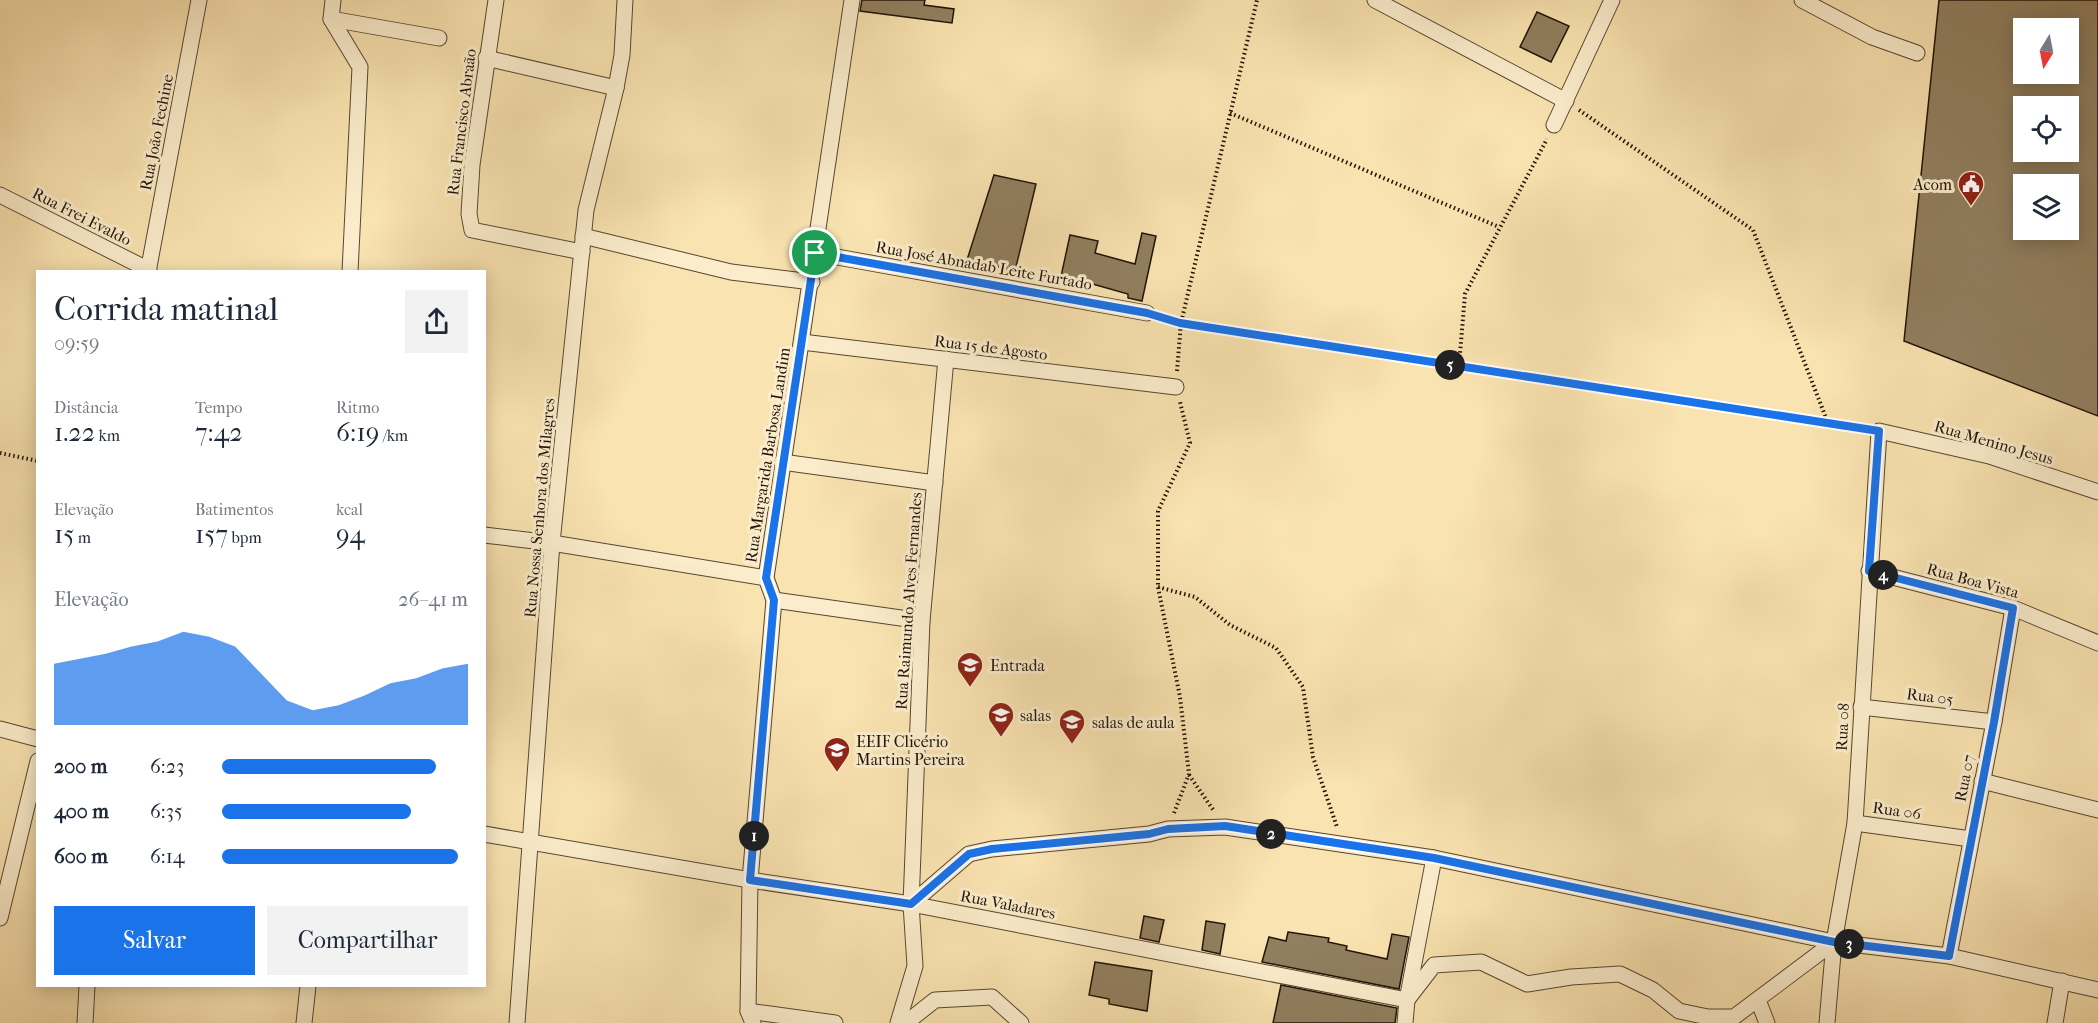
<!DOCTYPE html>
<html lang="pt">
<meta charset="utf-8">
<style>
:root{--surface:#fff;--page:#f2f2f3;--text:#1f2937;--muted:#747a83;--accent:#1a73e8}
body{margin:0;font-family:"IM FELL French Canon",serif;background:var(--page);color:var(--text);height:100vh;display:flex;flex-direction:column;font-size:22px;white-space:nowrap}
*{box-sizing:border-box;margin:0}
p{font-size:20px;color:var(--muted)}
.icon{flex:none;width:33px;height:33px;fill:none;stroke:currentColor;stroke-width:2;stroke-linecap:round;stroke-linejoin:round}
.map{position:relative;flex:1;overflow:hidden}
.sheet{position:absolute;left:36px;top:270px;width:450px;height:717px;display:flex;flex-direction:column;background:var(--surface);border-radius:0px;box-shadow:0 3px 15px #0003}
.sheet>*{flex:none}
.needle{width:39px;rotate:190deg}
.fabs{position:absolute;left:2013px;top:18px;display:grid;gap:12px}
.fabs a{display:grid;place-items:center;width:66px;height:66px;border-radius:0px;background:var(--surface);box-shadow:0 3px 15px #0003;font-size:30px}
.pin{position:absolute;display:grid;place-items:center;width:51px;height:51px;color:#fff;margin:-26px;border:3px solid #fff;border-radius:50%;box-shadow:0 2px 6px #0007}
.km{position:absolute;width:30px;height:30px;margin:-15px;border-radius:50%;background:#222;color:#fff;font-size:16px;line-height:30px;text-align:center}
.round{display:grid;place-items:center;flex:none;width:63px;height:63px;border-radius:0px;background:var(--page)}
.head{display:flex;align-items:center;justify-content:space-between;height:102px;padding:0 18px}
h1{font-size:33px;font-weight:600;line-height:45px}
.figures{display:grid;grid-template-columns:repeat(3,1fr);gap:9px;height:102px;padding:6px 18px}
.figures div{display:grid;align-content:center}
.figures b{font-size:26px;font-weight:600}
.figures small{font-size:16px;font-weight:400}
.figures p{font-size:16px}
.chart{height:168px;padding:12px 18px}
.chart p{display:flex;justify-content:space-between}
.chart svg{width:100%;height:108px;margin-top:6px;fill:var(--accent);opacity:.7}
.primary-button{display:flex;gap:12px;margin-top:auto;padding:12px 18px}
.primary-button a{flex:1;height:69px;border-radius:0px;background:var(--accent);color:#fff;font-size:24px;font-weight:600;line-height:69px;text-align:center}
.primary-button a+a{background:var(--page);color:var(--text)}
ul{padding:0 18px;list-style:none;font-size:20px}
li{display:grid;grid-template-columns:96px 72px 1fr;align-items:center;height:45px}
li i{height:15px;border-radius:8px;background:var(--accent)}
.map>svg:first-child{display:block}
</style>
<div class="map">
<svg width="2098" height="1023" viewBox="0 0 2098 1023">
<rect width="100%" height="100%" fill="#f9e3b0"/>
<filter id="stains"><feTurbulence type="fractalNoise" baseFrequency=".00333" numOctaves="4"/><feColorMatrix values="0 0 0 0 .2 0 0 0 0 .09 0 0 0 0 .02 0 0 0 .5 -.17"/></filter>
<radialGradient id="worn" r=".72"><stop offset=".6" stop-color="#630" stop-opacity="0"/><stop offset="1" stop-color="#630" stop-opacity=".3"/></radialGradient>
<g fill="#917f5f" stroke="#211307" stroke-width="1.5" fill-rule="evenodd">
<polygon points="862,0 925,0 924,5 954,9 952,23 860,11"/>
<path d="M1939 0H2098V416L1904 341ZM2024 28H2068V74H2024ZM2024 106H2068V152H2024ZM2024 184H2068V230H2024Z"/>
<polygon points="1537,12 1569,26 1551,62 1520,47"/>
<polygon points="994,175 1036,184 1015,271 967,260"/>
<polygon points="1142,233 1156,236 1142,301 1128,298 1128,294 1089,283 1088,288 1060,281 1070,235 1098,241 1095,253 1135,264"/>
<polygon points="1144,916 1164,920 1159,942 1140,938"/>
<polygon points="1206,921 1225,924 1220,954 1202,950"/>
<polygon points="1288,932 1329,938 1328,942 1347,946 1346,950 1387,959 1392,934 1409,937 1399,989 1262,962 1269,937 1286,941"/>
<polygon points="1095,962 1152,971 1147,1011 1109,1004 1109,999 1089,995"/>
<polygon points="1281,985 1397,1008 1395,1023 1273,1023"/>
</g>
<g fill="none" stroke-linecap="round" stroke-linejoin="round">
<g stroke="#574731" stroke-width="17">
<g id="minor">
<polyline points="333,0 331,19 360,67 350,272"/>
<polyline points="496,0 472,165 469,214 472,230 582,252"/>
<polyline points="1375,0 1566,101"/>
<polyline points="1802,0 1872,37 1917,53"/>
<polyline points="331,19 439,38"/>
<polyline points="486,58 616,88"/>
<polyline points="1554,125 1612,0"/>
<polyline points="0,195 149,270"/>
<polyline points="583,236 731,272 812,282"/>
<polyline points="815,253 1147,313"/>
<polyline points="148,272 199,0"/>
<polyline points="802,342 1176,387"/>
<polyline points="782,462 935,483"/>
<polyline points="484,535 552,543 766,578"/>
<polyline points="1869,571 2013,608 2098,643"/>
<polyline points="774,600 922,621"/>
<polyline points="1861,707 1994,722"/>
<polyline points="0,729 38,739"/>
<polyline points="1982,781 2098,810"/>
<polyline points="1855,823 1971,839"/>
<polyline points="484,834 750,880 911,904 1407,1000 1434,965 1481,962 1527,984 1571,977 1620,974 1653,990 1679,1011 1708,1017 1734,1017 1834,942"/>
<polyline points="911,904 969,854 992,849 1149,834 1168,829 1225,827 1434,858 1834,942 1949,956 2098,990"/>
<polyline points="0,918 38,761"/>
<polyline points="1949,956 1994,722 2013,608"/>
<polyline points="1758,1000 1767,1023"/>
<polyline points="748,1011 835,1023"/>
<polyline points="85,1023 87,986"/>
<polyline points="304,1023 308,986"/>
<polyline points="517,1023 552,543 586,210 616,88 622,55 625,0"/>
<polyline points="753,1023 748,1011 750,880 774,600 766,578 852,0"/>
<polyline points="898,1023 915,966 911,904 922,621 946,359"/>
<polyline points="906,1023 935,1000 992,997 1021,1023"/>
<polyline points="1405,1023 1407,1000 1434,858"/>
<polyline points="1827,1023 1834,942 1855,823 1879,431 1989,456 2098,492"/>
<polyline points="2055,1023 2062,981"/>
</g>
</g>
<g stroke="#211307" stroke-width="4" stroke-dasharray="1.5 3" stroke-linecap="butt">
<polyline points="1579,110 1753,230 1828,423"/>
<polyline points="1230,113 1499,227"/>
<polyline points="1162,318 1181,323 1863,429"/>
<polyline points="1459,366 1465,294 1547,139"/>
<polyline points="1177,371 1181,323 1257,0"/>
<polyline points="0,453 38,461"/>
<polyline points="1158,587 1195,597 1230,625 1276,648 1303,687 1313,757 1337,827"/>
<polyline points="1189,775 1214,811"/>
<polyline points="1174,813 1189,774 1180,697 1158,587 1158,511 1190,443 1180,402"/>
</g>
<use href="#minor" stroke="#fbedcc" stroke-width="15"/>
</g>
<g fill="none" stroke-linecap="round" stroke-linejoin="round">
<g stroke="#fff" stroke-width="12">
<polygon id="route" points="815,253 1147,313 1180,323 1879,431 1869,571 2013,608 1994,722 1949,956 1834,942 1434,858 1389,851 1225,826 1168,829 1149,834 992,849 969,854 911,904 750,880 774,600 766,578"/>
</g>
<use href="#route" stroke="#1a73e8" stroke-width="8"/>
</g>
<defs>
<g id="civic-pin" transform="scale(1.35)"><path d="M0 17L-7.5 6A9.5 9.5 0 1 1 7.5 6Z" fill="#8f2418" stroke="#fbedcc"/><path d="M-.6-6.5H3V-4.5H.6V-3L4-1V1h2V6H-6V1h2V-1L-.6-3ZM-1.2 2.5V6h2.4V2.5Z" fill="#fff"/></g>
<g id="school-pin" transform="scale(1.35)"><path d="M0 17L-7.5 6A9.5 9.5 0 1 1 7.5 6Z" fill="#8f2418" stroke="#fbedcc"/><path d="M0-5L7-2L0 1L-7-2ZM-4 1L0 2.5L4 1V4Q0 6-4 4Z" fill="#fff"/></g>
</defs>
<g fill-rule="evenodd">
<use href="#civic-pin" x="1971" y="184"/>
<use href="#school-pin" x="970" y="665"/>
<use href="#school-pin" x="1001" y="715"/>
<use href="#school-pin" x="1072" y="722"/>
<use href="#school-pin" x="837" y="750"/>
</g>
<g text-anchor="middle" stroke-width="6" stroke-linejoin="round" paint-order="stroke">
<g font-size="16" fill="#211307" stroke="#fbedcc">
<text transform="translate(461 122) rotate(-83)" y="6">Rua Francisco Abraão</text>
<text transform="translate(156 132) rotate(-79)" y="6">Rua João Fechine</text>
<text transform="translate(82 216) rotate(27)" y="6">Rua Frei Evaldo</text>
<text transform="translate(984 265) rotate(10)" y="6">Rua José Abnadab Leite Furtado</text>
<text transform="translate(991 347) rotate(7)" y="6">Rua 15 de Agosto</text>
<text transform="translate(1994 442) rotate(16)" y="6">Rua Menino Jesus</text>
<text transform="translate(767 455) rotate(-81)" y="6">Rua Margarida Barbosa Landim</text>
<text transform="translate(539 508) rotate(-85)" y="6">Rua Nossa Senhora dos Milagres</text>
<text transform="translate(1973 580) rotate(15)" y="6">Rua Boa Vista</text>
<text transform="translate(908 601) rotate(-86)" y="6">Rua Raimundo Alves Fernandes</text>
<text transform="translate(1930 696) rotate(7)" y="6">Rua 05</text>
<text transform="translate(1842 727) rotate(-87)" y="6">Rua 08</text>
<text transform="translate(1964 778) rotate(-79)" y="6">Rua 07</text>
<text transform="translate(1897 810) rotate(8)" y="6">Rua 06</text>
<text transform="translate(1008 904) rotate(11)" y="6">Rua Valadares</text>
</g>
<g font-size="16" fill="#211307" stroke="#fbedcc" text-anchor="start">
<text x="1952" y="190" text-anchor="end">Acom</text>
<text x="990" y="671">Entrada</text>
<text x="1020" y="721">salas</text>
<text x="1092" y="728">salas de aula</text>
<text x="856" y="747">EEIF Clicério<tspan x="856" dy="18">Martins Pereira</tspan></text>
</g>
</g>
<rect width="100%" height="100%" filter="url(#stains)"/>
<rect width="100%" height="100%" fill="url(#worn)"/>
</svg>
<div class="fabs">
<a><svg class="needle" viewBox="-14 -14 28 28"><path d="M0-13l5 13h-10z" fill="#e53935"/><path d="M0 13l5-13h-10z" fill="#747a83"/></svg></a>
<a><svg class="icon" aria-label="locate" viewBox="0 0 24 24"><circle cx="12" cy="12" r="6"/><path d="M12 2v4M12 18v4M2 12h4M18 12h4"/></svg></a>
<a><svg class="icon" aria-label="layers" viewBox="0 0 24 24"><path d="M12 4l9 5-9 5-9-5zM3 14l9 5 9-5"/></svg></a>
</div>
<div class="pin" style="left:815px;top:253px;background:#1e9e55"><svg class="icon" aria-label="arrive" viewBox="0 0 24 24"><path d="M6 21V4h12l-3 4 3 4H6"/></svg></div>
<b class="km" style="left:754px;top:836px">1</b>
<b class="km" style="left:1271px;top:834px">2</b>
<b class="km" style="left:1849px;top:944px">3</b>
<b class="km" style="left:1883px;top:575px">4</b>
<b class="km" style="left:1450px;top:365px">5</b>
<section class="sheet">
<div class="head"><div><h1>Corrida matinal</h1><p>09:59</p></div><a class="round"><svg class="icon" aria-label="share" viewBox="0 0 24 24"><path d="M12 15V3M7 8l5-5 5 5M5 13v7h14v-7"/></svg></a></div>
<div class="figures">
<div><p>Distância</p><b>1.22<small> km</small></b></div>
<div><p>Tempo</p><b>7:42</b></div>
<div><p>Ritmo</p><b>6:19<small> /km</small></b></div>
</div>
<div class="figures">
<div><p>Elevação</p><b>15<small> m</small></b></div>
<div><p>Batimentos</p><b>157<small> bpm</small></b></div>
<div><p>kcal</p><b>94</b></div>
</div>
<div class="chart"><p><span>Elevação</span>26–41 m</p>
<svg viewBox="0 0 160 44" preserveAspectRatio="none"><path d="M0 44V19L10 17L20 15L30 12L40 10L50 6L60 8L70 12L80 23L90 34L100 38L110 36L120 32L130 27L140 25L150 21L160 19V44z"/></svg>
</div>
<ul>
<li><b>200 m</b>6:23<i style="width:87%"></i></li>
<li><b>400 m</b>6:35<i style="width:77%"></i></li>
<li><b>600 m</b>6:14<i style="width:96%"></i></li>
</ul>
<div class="primary-button"><a>Salvar</a><a>Compartilhar</a></div>
</section>
</div>
